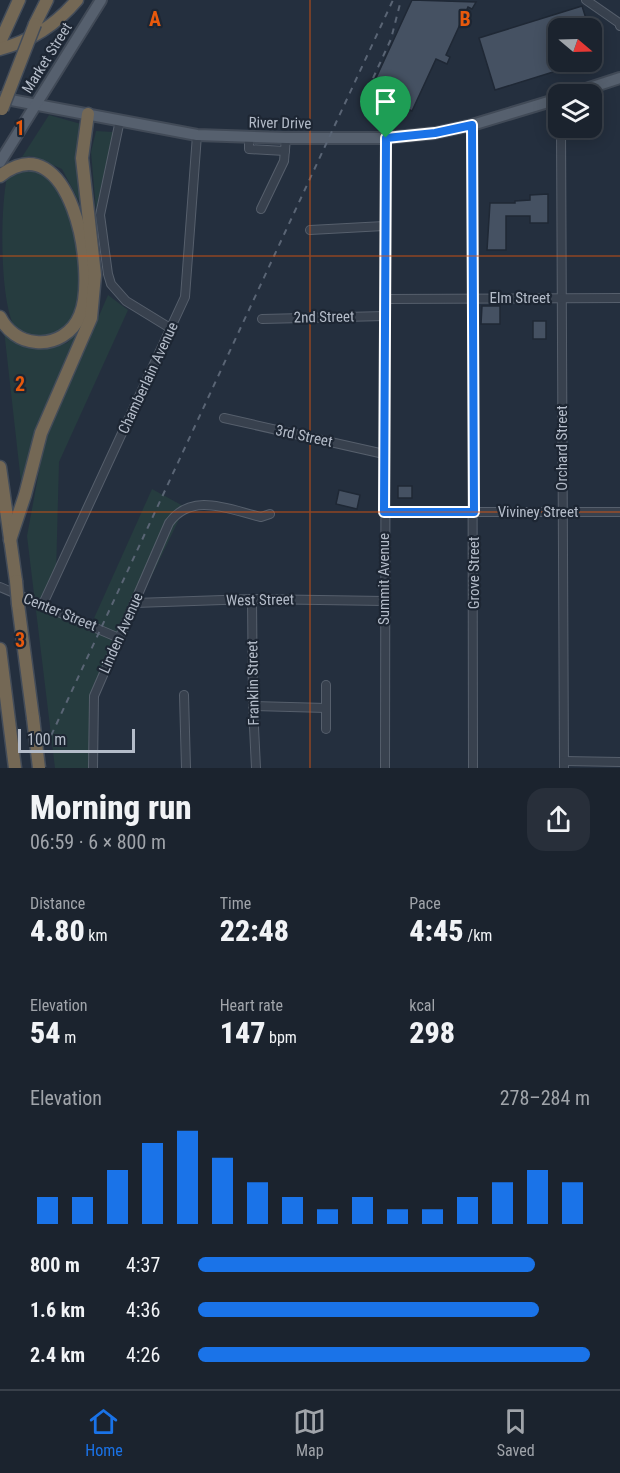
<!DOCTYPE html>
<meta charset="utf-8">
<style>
:root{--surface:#1b232e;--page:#282f3a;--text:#f1f3f6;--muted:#a0a4aa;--line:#39404a;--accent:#1a73e8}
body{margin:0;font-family:"Roboto Condensed",sans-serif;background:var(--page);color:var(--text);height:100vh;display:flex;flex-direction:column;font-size:22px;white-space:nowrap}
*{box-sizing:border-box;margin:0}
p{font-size:20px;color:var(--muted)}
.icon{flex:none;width:33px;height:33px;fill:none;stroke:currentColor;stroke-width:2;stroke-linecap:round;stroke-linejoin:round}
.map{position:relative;height:768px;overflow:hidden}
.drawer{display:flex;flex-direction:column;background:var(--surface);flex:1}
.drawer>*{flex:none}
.needle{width:39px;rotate:109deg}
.fabs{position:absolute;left:548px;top:18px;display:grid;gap:12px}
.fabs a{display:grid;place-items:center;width:54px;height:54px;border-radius:12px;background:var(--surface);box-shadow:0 3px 15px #0003,0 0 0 2px var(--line);font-size:30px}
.scale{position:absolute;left:18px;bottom:15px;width:117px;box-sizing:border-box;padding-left:6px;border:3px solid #b4bcc9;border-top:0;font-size:16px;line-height:21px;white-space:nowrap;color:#b4bcc9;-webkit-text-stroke:4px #1d2633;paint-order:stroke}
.pin{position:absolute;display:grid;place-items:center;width:51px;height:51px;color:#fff;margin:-62px -26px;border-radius:50% 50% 50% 0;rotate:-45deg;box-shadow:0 0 6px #0007}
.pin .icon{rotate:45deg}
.round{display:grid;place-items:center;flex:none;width:63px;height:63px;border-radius:18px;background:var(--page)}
.overview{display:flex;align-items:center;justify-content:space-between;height:102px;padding:0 30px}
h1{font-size:33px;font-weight:800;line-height:45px}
.stats{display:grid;grid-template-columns:repeat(3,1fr);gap:9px;height:102px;padding:6px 30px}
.stats div{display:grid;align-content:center}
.stats b{font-size:30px;font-weight:800}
.stats small{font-size:16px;font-weight:400}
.stats p{font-size:16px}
.chart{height:168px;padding:12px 30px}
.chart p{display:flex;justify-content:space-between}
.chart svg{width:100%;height:108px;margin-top:6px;stroke:var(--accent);stroke-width:6}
ul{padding:0 30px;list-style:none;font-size:20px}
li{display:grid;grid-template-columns:96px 72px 1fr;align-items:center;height:45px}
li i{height:15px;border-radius:8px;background:var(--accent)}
.dock{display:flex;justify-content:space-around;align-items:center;height:84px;border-top:2px solid var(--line);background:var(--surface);font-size:16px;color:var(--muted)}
.dock a{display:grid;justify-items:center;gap:3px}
.dock .active{color:var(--accent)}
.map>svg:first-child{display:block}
</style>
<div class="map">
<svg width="620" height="768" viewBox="0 0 620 768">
<rect width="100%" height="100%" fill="#242f3e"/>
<g fill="#263c3f">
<polygon points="49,115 81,124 78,170 81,205 62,169 32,156 22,157"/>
<polygon points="96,131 113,132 96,210 91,152"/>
<path d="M21 169C55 174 57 187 69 216 83 249 96 332 46 337 35 338 21 333 13 324 0 294 0 211 7 177Z"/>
<polygon points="108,295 128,310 59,462 56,574 44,606 91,625 152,489 185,507 94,695 93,768 55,768 27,536 44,444"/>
<polygon points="87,322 36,437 21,482 4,330 35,348 67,343"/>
</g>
<g fill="#455162" stroke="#1f2835" stroke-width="1.5">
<polygon points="412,0 476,2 472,9 468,7 446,55 450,57 447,64 436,59 412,111 370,91"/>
<polygon points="582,6 589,28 558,28 558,62 582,63 495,90 479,38"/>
<polygon points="548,194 548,223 530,223 530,216 506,216 506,250 487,250 490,203 515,203 515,201 530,200 530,195"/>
<polygon points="482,306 500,306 500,324 481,324"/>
<rect x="533" y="321" width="13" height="18"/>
<rect x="398" y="486" width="14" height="12"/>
<polygon points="339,490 360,495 357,509 336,504"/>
</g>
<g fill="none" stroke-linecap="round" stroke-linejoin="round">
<g stroke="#565f6c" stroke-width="10">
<g id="minor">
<polyline points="586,0 619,23 620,26"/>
<polyline points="120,120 100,215 108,274 111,284 126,301 170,328"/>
<polyline points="472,125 473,768"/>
<polyline points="561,128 564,768"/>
<polyline points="249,138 249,149 285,151"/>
<polyline points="261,209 284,161 286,138"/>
<polyline points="310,230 384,226"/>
<polyline points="385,299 620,298"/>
<polyline points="262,319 385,316"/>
<polyline points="224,418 384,454"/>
<polyline points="384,512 620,512"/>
<polyline points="0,587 119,638"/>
<polyline points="252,599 253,706 256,768"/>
<polyline points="135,603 252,599 384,601"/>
<polyline points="42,606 185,297 197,135"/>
<polyline points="184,695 186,768"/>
<polyline points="253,706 326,708"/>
<polyline points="326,729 326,685"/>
<polyline points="564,761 620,762"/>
<path d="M93 768 94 696 169 523C192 491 230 510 261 517L270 514"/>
<polyline points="385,768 386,138"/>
</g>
</g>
<g stroke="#414a57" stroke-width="14">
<g id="major">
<polyline points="571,94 620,78"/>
<polyline points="0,98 197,135 286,138 386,138 435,133 472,125 558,99"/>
<polyline points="0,162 101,0"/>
</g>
</g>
<g stroke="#434c59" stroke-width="15">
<g id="highway">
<polyline points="35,24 47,0"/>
<polyline points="0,42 19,0"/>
<path d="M0 49C31 41 56 25 77 0"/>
<path d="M0 176C70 121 98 272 80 315 73 333 55 344 36 342 20 341 7 331 0 317"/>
<polyline points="0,467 16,581"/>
<polyline points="10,540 25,495 41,433 91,318 95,275 82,158 88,114"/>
<polyline points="18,604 33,718"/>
<polyline points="0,649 15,768"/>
</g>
</g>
<use href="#minor" stroke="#38414e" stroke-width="8"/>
<use href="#major" stroke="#56606e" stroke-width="10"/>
<use href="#highway" stroke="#746855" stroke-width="12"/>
<g stroke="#5a6575" stroke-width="2" stroke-dasharray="6 6" stroke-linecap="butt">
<polyline points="363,100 391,39 401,0"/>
<polyline points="36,768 393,0"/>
</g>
<g stroke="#434c59" stroke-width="15" stroke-linecap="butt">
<g id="highway-bridge">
<polyline points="2,109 35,24"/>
<polyline points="16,581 18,604"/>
<polyline points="33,718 39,768"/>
</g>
</g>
<use href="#highway-bridge" stroke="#746855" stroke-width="12"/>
</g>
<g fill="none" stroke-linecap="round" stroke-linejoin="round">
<g stroke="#fff" stroke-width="12">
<polygon id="route" points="472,125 474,512 384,512 386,138 435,133"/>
</g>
<use href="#route" stroke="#1a73e8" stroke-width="8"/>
</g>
<path fill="none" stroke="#e8590c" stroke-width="1.5" stroke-opacity="0.55" d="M310 0V768M0 256H620M0 512H620"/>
<g text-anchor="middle" stroke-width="4.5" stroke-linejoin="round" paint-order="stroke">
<g font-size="15" fill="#b4bcc9" stroke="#1d2633">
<text transform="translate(47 58) rotate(-58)" y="5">Market Street</text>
<text transform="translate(280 123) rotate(1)" y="5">River Drive</text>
<text x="520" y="303">Elm Street</text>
<text transform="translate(324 317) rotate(-1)" y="5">2nd Street</text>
<text transform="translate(148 378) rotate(-65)" y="5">Chamberlain Avenue</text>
<text transform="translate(304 436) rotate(12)" y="5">3rd Street</text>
<text transform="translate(562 448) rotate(-90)" y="5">Orchard Street</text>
<text x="538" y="517">Viviney Street</text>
<text transform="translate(474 573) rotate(-90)" y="5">Grove Street</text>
<text transform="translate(384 579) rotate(-90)" y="5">Summit Avenue</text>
<text transform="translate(260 600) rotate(-1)" y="5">West Street</text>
<text transform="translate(60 612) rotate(22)" y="5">Center Street</text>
<text transform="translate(121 633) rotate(-66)" y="5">Linden Avenue</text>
<text transform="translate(253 683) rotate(-91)" y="5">Franklin Street</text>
</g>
</g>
<g font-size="20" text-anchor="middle" font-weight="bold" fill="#e8590c" stroke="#1d2633" stroke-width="4.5" stroke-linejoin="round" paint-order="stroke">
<text x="155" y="26">A</text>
<text x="465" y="26">B</text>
<text x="20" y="135">1</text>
<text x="20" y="391">2</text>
<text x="20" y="647">3</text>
</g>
</svg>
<div class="fabs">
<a><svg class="needle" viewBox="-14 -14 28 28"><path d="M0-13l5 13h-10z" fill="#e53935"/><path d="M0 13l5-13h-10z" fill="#a0a4aa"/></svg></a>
<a><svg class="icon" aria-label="layers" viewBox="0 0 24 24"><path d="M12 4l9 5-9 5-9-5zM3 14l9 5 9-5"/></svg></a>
</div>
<div class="scale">100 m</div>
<div class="pin" style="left:386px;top:138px;background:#1e9e55"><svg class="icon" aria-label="arrive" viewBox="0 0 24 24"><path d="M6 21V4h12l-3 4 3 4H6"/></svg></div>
</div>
<section class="drawer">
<div class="overview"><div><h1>Morning run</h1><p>06:59 · 6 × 800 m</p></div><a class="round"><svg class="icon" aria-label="share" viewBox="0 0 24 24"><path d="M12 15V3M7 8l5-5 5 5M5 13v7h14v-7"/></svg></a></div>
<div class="stats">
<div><p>Distance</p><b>4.80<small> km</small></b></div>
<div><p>Time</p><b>22:48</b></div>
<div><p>Pace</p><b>4:45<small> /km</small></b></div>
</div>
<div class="stats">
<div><p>Elevation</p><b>54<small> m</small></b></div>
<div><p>Heart rate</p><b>147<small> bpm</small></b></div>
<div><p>kcal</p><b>298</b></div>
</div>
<div class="chart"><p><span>Elevation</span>278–284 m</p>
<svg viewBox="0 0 160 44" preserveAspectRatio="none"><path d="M5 44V33M15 44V33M25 44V22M35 44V11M45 44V6M55 44V17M65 44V27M75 44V33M85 44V38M95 44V33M105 44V38M115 44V38M125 44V33M135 44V27M145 44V22M155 44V27"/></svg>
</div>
<ul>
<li><b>800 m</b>4:37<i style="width:86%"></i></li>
<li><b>1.6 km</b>4:36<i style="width:87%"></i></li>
<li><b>2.4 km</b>4:26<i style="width:100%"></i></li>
</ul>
</section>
<nav class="dock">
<a class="active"><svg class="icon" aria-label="home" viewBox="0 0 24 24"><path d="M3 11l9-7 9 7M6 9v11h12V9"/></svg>Home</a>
<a><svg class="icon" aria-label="map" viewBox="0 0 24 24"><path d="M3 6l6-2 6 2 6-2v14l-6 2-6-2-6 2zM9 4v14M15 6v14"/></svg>Map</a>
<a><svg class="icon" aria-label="saved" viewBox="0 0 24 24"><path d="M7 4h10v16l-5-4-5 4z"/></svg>Saved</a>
</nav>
